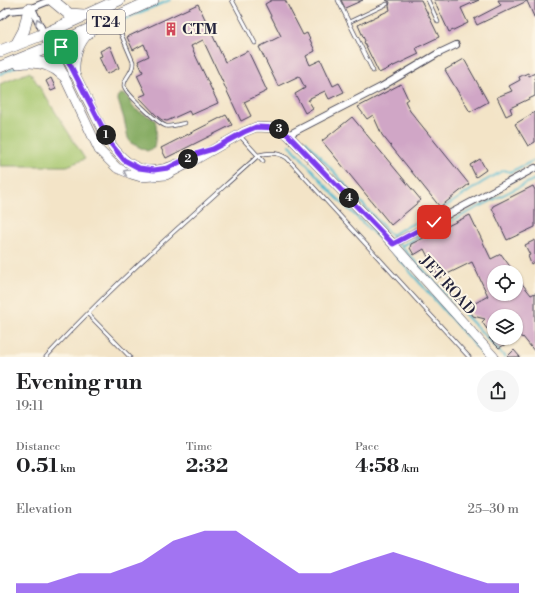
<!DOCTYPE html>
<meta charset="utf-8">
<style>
:root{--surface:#fff;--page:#f6f6f6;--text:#202124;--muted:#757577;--accent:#7c3aed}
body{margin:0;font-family:"Libre Bodoni",serif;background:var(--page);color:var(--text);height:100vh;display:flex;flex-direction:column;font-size:15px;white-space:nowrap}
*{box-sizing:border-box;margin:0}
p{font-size:13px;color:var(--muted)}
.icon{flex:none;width:22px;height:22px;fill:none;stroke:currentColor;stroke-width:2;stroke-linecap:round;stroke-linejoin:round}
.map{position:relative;height:357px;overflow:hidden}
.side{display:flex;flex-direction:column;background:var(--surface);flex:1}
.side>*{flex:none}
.buttons{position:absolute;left:487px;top:265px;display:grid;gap:8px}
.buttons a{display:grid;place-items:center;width:36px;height:36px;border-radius:50%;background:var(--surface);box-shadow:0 1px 3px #0004;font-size:20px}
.pin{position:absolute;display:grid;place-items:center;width:34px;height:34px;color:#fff;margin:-17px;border-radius:8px;box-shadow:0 2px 6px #0006}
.km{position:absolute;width:20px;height:20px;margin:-10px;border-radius:50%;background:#222;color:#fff;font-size:11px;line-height:20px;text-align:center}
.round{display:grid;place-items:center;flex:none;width:42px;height:42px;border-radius:21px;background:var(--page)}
.overview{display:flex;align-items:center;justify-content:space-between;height:68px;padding:0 16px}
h1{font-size:22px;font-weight:700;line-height:30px}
.stats{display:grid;grid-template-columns:repeat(3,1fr);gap:6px;height:68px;padding:4px 16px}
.stats div{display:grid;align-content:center}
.stats b{font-size:20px;font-weight:700}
.stats small{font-size:11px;font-weight:400}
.stats p{font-size:11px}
.chart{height:112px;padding:8px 16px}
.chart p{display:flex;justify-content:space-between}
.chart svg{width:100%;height:72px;margin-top:4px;fill:var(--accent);opacity:.7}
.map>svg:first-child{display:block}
</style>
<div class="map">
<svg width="535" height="357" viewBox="0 0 535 357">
<rect width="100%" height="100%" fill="#fcf5e5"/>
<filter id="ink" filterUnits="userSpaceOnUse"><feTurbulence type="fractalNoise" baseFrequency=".025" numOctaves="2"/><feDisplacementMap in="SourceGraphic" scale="8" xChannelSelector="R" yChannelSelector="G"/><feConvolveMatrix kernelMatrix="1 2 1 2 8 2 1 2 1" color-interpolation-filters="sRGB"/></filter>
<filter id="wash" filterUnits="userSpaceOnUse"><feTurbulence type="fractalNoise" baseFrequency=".012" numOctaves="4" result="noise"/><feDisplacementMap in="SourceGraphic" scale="16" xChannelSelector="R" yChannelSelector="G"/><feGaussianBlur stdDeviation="0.9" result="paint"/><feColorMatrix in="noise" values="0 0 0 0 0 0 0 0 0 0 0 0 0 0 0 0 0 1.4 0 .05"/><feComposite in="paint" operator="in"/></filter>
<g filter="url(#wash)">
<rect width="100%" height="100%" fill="#f3e4c7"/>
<polygon fill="#a8c871" stroke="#657556" points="30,72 85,159 67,166 0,166 0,84"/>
<path fill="#86ac63" stroke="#54674f" d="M120 94C131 94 128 103 135 109 141 113 149 116 155 120 158 130 155 138 154 148L147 151 131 143 128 138 124 119 117 97Z"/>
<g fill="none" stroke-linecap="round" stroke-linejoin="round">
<g stroke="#51b8cf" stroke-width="2">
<polyline points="106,27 170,0"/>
<polyline points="0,74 16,67"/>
<polyline points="306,141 397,242 505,357"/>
<polyline points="290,145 334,195 390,249 485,357"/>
<polyline points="391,235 445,207 483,182 504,170 510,172 535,160"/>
<polyline points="401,246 535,179"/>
</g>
</g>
<g id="blocks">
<g fill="#d0a6c6">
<polygon points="272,0 285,0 303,35 307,33 315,51 306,56 310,65 321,60 333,86 339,83 344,92 329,99 325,91 310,98 310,100 308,100 313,108 305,113 295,94 305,88 299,76 278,86 259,47 281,36 265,4"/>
<polygon points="341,0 363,0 345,8"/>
<polygon points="386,0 421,0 439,37 416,48 419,54 379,73 364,42 365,41 358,25 390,10 389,6 390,2"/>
<polygon points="434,0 479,0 461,8 468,23 449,32"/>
<polygon points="498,0 535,0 535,19 527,1 477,25 474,19 501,5"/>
<polygon points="198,4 225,62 248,51 267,91 244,102 251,116 241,121 203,40 191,46 218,103 191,115 189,111 167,121 162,120 158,117 139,97 146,94 137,75 143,72 138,61 149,56 144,44 133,50 127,37"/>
<polygon points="110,46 119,68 107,74 99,57 102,56 100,51"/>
<polygon points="464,59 488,102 470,112 445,70"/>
<polygon points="528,73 529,76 535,73 535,96 510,108 512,113 506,116 497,97 512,91 509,86 520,80 519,77"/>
<polygon points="51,78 56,89 51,91 46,81"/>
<polygon points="401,84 408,99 405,101 410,111 469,184 440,207 382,135 373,115 367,119 358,107"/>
<polygon points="535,112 535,142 528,146 515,124"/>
<polygon points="226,115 232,125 166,158 161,148"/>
<polygon points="352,117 421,200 391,225 322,141"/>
<polygon points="480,159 486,170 476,177 470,165"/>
<polygon points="533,186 535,190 535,227 507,240 492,208 493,206"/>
<polygon points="470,215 491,259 501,254 514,272 494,272 494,294 516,294 516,276 531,295 535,293 535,352 523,337 522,338 518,333 516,335 516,316 494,316 494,334 488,327 487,329 482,322 485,319 473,316 468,307 488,296 472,262 439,278 424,249 414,255 410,248 411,244"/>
<polygon points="535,240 535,265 534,262 531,264 528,256 530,255 525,245"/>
<polygon points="489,338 500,338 506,344 499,348"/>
<polygon points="514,350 520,357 507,357"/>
</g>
</g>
</g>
<g filter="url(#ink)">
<use href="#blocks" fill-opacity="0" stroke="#413f50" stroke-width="1"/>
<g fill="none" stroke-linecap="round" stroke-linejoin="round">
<g stroke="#413f50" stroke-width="4.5">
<g id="service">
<polyline points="232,0 255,43"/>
<polyline points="338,0 373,71"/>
<polyline points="428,0 438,22"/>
<path d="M115 20 133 62C134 72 125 76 124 85 123 91 159 124 166 126 171 127 180 124 185 123"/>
<polyline points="349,22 387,4"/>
<polyline points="240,136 263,161"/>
<polyline points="88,314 130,357"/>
<path d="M46 357C112 285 186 221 259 155 269 152 278 152 287 158L469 357"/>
</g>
</g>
<g stroke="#413f50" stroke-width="8">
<g id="minor">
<polyline points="32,8 44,34"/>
<polyline points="0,17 8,11 29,9 51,0"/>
<polyline points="288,135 381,87 437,54 456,45"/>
<polyline points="393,244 535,168"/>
</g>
</g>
<g stroke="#413f50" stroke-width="10">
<g id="secondary">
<path d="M54 30C64 54 77 77 88 101 97 118 104 137 117 152 123 159 130 165 139 168 151 173 166 169 177 164"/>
<polyline points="44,34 99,150 117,168 131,174 141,177 166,175 193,161 244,132 256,127 278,128 288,135 320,168 393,244 494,357"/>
</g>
</g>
<g stroke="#413f50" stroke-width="12">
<g id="trunk">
<polyline points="52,0 69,14 84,15"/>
<polyline points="16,45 24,30 29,9"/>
<polyline points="0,51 44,34 119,0"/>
<path d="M18 63C35 60 51 63 63 75"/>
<polyline points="0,67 59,43 153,0"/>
<path d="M74 73C73 57 78 41 90 31"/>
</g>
</g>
<use href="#service" stroke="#fff" stroke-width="3"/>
<use href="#minor" stroke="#fff" stroke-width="6"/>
<use href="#secondary" stroke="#fff" stroke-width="9"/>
<use href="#trunk" stroke="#fff" stroke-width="11"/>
</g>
<defs><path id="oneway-chevron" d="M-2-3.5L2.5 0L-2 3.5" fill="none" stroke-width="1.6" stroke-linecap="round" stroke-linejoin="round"/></defs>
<g stroke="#9c9ca7">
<use href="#oneway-chevron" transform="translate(38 21) rotate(-113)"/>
<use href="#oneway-chevron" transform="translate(126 172) rotate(-156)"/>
</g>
</g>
<g fill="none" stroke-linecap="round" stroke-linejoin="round" filter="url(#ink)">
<g stroke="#fff" stroke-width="8">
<polyline id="route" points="61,47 111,144 124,160 139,168 154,170 168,168 196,154 213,149 244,132 256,127 278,128 288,135 393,244 434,222"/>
</g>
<use href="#route" stroke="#7c3aed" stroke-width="5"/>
</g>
<defs>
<g id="building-bare" transform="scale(1.08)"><path d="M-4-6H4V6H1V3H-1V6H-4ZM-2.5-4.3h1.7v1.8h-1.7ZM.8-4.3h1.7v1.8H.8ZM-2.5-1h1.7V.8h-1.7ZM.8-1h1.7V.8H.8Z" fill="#d1495b" stroke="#fcf5e5" stroke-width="2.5" paint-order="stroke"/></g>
</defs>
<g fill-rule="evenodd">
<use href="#building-bare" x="171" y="29"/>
</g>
<g text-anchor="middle" stroke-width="4" stroke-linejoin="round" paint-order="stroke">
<rect fill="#fcf5e5" stroke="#63616e" stroke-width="1" x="87" y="10" width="38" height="24" rx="3"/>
<g font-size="14" font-weight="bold" fill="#22223b">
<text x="106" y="27">T24</text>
</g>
<g font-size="15" font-weight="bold" fill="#22223b" stroke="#fcf5e5" text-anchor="start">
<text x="182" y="34">CTM</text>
</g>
<g font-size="15" fill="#22223b" stroke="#fcf5e5">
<text transform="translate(448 285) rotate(48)" y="5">JET ROAD</text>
</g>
</g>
</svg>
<div class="buttons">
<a><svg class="icon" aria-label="locate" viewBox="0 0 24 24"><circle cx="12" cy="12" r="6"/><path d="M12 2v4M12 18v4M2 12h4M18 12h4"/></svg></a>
<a><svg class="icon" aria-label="layers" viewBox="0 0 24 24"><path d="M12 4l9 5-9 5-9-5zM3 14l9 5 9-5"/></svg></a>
</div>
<div class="pin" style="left:61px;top:47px;background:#1e9e55"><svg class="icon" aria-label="arrive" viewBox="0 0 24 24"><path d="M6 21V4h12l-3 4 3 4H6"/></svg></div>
<div class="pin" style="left:434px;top:222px;background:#d93025"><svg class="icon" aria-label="check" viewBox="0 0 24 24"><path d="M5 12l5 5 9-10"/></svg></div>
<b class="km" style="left:106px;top:135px">1</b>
<b class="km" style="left:188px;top:159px">2</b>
<b class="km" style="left:279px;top:129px">3</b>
<b class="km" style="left:349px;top:198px">4</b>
</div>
<section class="side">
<div class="overview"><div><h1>Evening run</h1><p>19:11</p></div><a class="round"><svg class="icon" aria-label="share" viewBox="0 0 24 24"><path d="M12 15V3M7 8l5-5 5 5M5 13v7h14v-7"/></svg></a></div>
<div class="stats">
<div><p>Distance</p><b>0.51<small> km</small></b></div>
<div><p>Time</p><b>2:32</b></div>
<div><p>Pace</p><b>4:58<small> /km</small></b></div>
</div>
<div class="chart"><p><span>Elevation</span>25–30 m</p>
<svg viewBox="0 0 160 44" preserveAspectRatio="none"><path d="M0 44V38L10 38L20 32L30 32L40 25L50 12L60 6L70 6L80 19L90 32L100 32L110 25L120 19L130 25L140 32L150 38L160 38V44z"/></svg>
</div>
</section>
